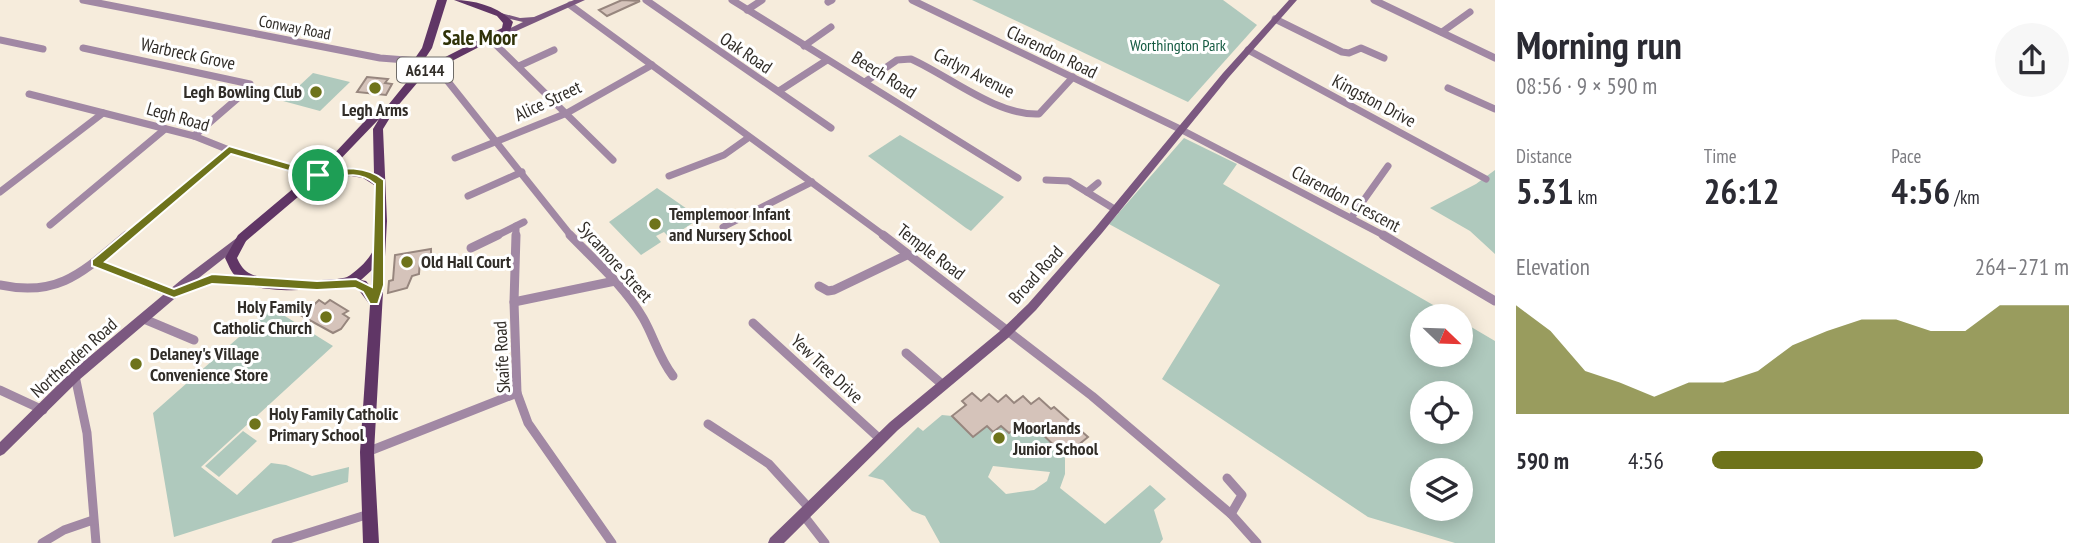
<!DOCTYPE html>
<meta charset="utf-8">
<style>
:root{--surface:#fff;--page:#f7f7f7;--text:#2b2b33;--muted:#7c7c81;--accent:#6e731b}
body{margin:0;font-family:"PT Sans Narrow",sans-serif;background:var(--page);color:var(--text);height:100vh;display:flex;flex-direction:column;font-size:26px;white-space:nowrap}
*{box-sizing:border-box;margin:0}
p{font-size:23px;color:var(--muted)}
.icon{flex:none;width:38px;height:38px;fill:none;stroke:currentColor;stroke-width:2;stroke-linecap:round;stroke-linejoin:round}
.map{position:relative;flex:1;overflow:hidden}
.panel{display:flex;flex-direction:column;background:var(--surface);width:595px}
.panel>*{flex:none}
.needle{width:46px;rotate:113deg}
.controls{position:absolute;left:1410px;top:304px;display:grid;gap:14px}
.controls a{display:grid;place-items:center;width:63px;height:63px;border-radius:50%;background:var(--surface);box-shadow:0 4px 18px #0003;font-size:35px}
.pin{position:absolute;display:grid;place-items:center;width:60px;height:60px;color:#fff;margin:-30px;border:4px solid #fff;border-radius:50%;box-shadow:0 2px 7px #0007}
.round{display:grid;place-items:center;flex:none;width:74px;height:74px;border-radius:37px;background:var(--page)}
.overview{display:flex;align-items:center;justify-content:space-between;height:119px;padding:0 21px}
h1{font-size:38px;font-weight:700;line-height:52px}
.stats{display:grid;grid-template-columns:repeat(3,1fr);gap:10px;height:119px;padding:7px 21px}
.stats div{display:grid;align-content:center}
.stats b{font-size:35px;font-weight:700}
.stats small{font-size:19px;font-weight:400}
.stats p{font-size:19px}
.chart{height:196px;padding:14px 21px}
.chart p{display:flex;justify-content:space-between}
.chart svg{width:100%;height:126px;margin-top:7px;fill:var(--accent);opacity:.7}
ul{padding:0 21px;list-style:none;font-size:23px}
li{display:grid;grid-template-columns:112px 84px 1fr;align-items:center;height:52px}
li i{height:18px;border-radius:9px;background:var(--accent)}
main{display:flex;flex:1;min-height:0}
.map>svg:first-child{display:block}
</style>
<main>
<div class="map">
<svg width="1495" height="543" viewBox="0 0 1495 543">
<rect width="100%" height="100%" fill="#f6ecdc"/>
<g fill="#afc9bd" fill-rule="evenodd">
<polygon points="972,0 1223,0 1257,25 1188,102"/>
<polygon points="313,73 350,82 320,111 283,101"/>
<polygon points="900,135 1004,197 971,231 966,228 868,156"/>
<path d="M1184 138 1237 164 1223 184 1454 317H1423V355H1461V321L1495 341V543H1455L1368 517 1162 379 1220 285 1109 224ZM1423 394H1461V432H1423ZM1423 471H1461V509H1423Z"/>
<polygon points="1495,170 1495,254 1470,231 1430,208 1476,184"/>
<polygon points="657,188 700,218 670,238 664,232 656,236 661,242 641,255 609,222"/>
<polygon points="272,308 333,346 201,467 237,495 271,463 286,465 312,476 349,467 348,482 174,537 153,413"/>
<path d="M942 415 952 416 973 437 987 426 993 432 1001 426 1010 433 1018 427 1027 435 1036 428 1065 456V474L1060 488 1105 524 1150 485 1166 499 1154 510 1163 539 1160 543H940L925 516 912 511 883 480 868 476 918 427 923 431ZM993 466 1050 472 1047 481 1034 490 1006 494 988 477Z"/>
<polygon points="243,431 257,441 219,477 205,466"/>
</g>
<g fill="#d5c3ba" stroke="#97867e" stroke-width="2">
<polygon points="622,0 640,1 607,16 599,10"/>
<polygon points="367,77 388,79 385,83 392,84 386,95 357,92"/>
<polygon points="431,249 431,259 420,260 419,274 412,276 407,288 388,293 389,281 393,280 395,255"/>
<polygon points="319,300 325,304 330,300 348,311 343,314 349,318 341,329 333,333 302,316"/>
<polygon points="972,393 981,401 989,394 998,402 1006,395 1014,403 1023,396 1031,404 1039,398 1051,409 1054,407 1088,437 1065,456 1036,428 1027,435 1018,427 1009,433 1001,426 993,432 987,426 973,437 952,416 966,405 962,401"/>
</g>
<g fill="none" stroke-linecap="round" stroke-linejoin="round">
<g stroke="#a188a4" stroke-width="7">
<polyline points="83,0 380,58 419,61"/>
<polyline points="646,0 831,128"/>
<polyline points="732,0 1018,178"/>
<polyline points="912,0 1180,129 1387,237"/>
<polyline points="1374,0 1495,58"/>
<polyline points="828,2 832,0"/>
<polyline points="570,5 886,237"/>
<polyline points="747,10 762,0"/>
<polyline points="1275,19 1342,52 1349,53 1361,48 1384,58"/>
<polyline points="1442,32 1470,12"/>
<polyline points="490,39 613,160"/>
<polyline points="0,40 43,49"/>
<polyline points="804,46 831,27"/>
<polyline points="83,48 250,84 246,91 194,136"/>
<polyline points="1248,50 1486,179"/>
<polyline points="434,64 572,237"/>
<polyline points="519,66 554,50"/>
<path d="M865 82 897 60 911 59C949 76 997 116 1039 114L1073 77"/>
<polyline points="1448,88 1495,109"/>
<polyline points="779,91 827,60"/>
<polyline points="29,94 194,136 229,150 318,175"/>
<polyline points="455,158 567,113 652,65"/>
<polyline points="669,176 724,155 748,138"/>
<polyline points="1046,180 1069,181 1116,210"/>
<polyline points="0,192 103,113"/>
<polyline points="1087,192 1098,183"/>
<polyline points="468,196 522,172"/>
<polyline points="1351,218 1388,166"/>
<polyline points="50,225 165,129"/>
<polyline points="723,227 812,182"/>
<polyline points="125,237 229,150"/>
<polyline points="494,237 524,222"/>
<polyline points="516,237 516,226"/>
</g>
<g stroke="#a188a4" stroke-width="9">
<polyline points="516,235 514,302 517,393 528,423 612,543"/>
<path d="M570 235C595 261 624 286 643 318 654 337 659 358 673 376"/>
<polyline points="883,235 1092,396 1231,514 1257,543"/>
<polyline points="1383,235 1495,301"/>
<polyline points="471,248 498,235"/>
<polyline points="96,263 174,294"/>
<path d="M0 285C60 298 85 270 127 235"/>
<polyline points="819,286 828,291 834,290 907,255"/>
<polyline points="514,302 615,281"/>
<polyline points="144,319 194,340"/>
<polyline points="753,323 880,439"/>
<polyline points="906,353 943,385"/>
<polyline points="75,376 87,433 96,543"/>
<polyline points="0,390 43,410"/>
<polyline points="708,424 769,464 810,509"/>
<polyline points="367,452 517,393"/>
<polyline points="1227,478 1242,495 1231,514"/>
<polyline points="804,516 825,543"/>
<polyline points="42,543 64,530 93,520"/>
<polyline points="276,543 369,514"/>
</g>
<g fill="#7b5880" fill-rule="evenodd">
<polygon points="574,0 585,0 505,36 499,36 498,34 523,22 497,16 497,12 520,18 534,17"/>
<polygon points="1289,0 1297,0 1229,77 1102,233 1036,310 1008,338 898,430 784,543 768,543 770,538 890,422 1000,331 1028,304 1095,228 1223,73"/>
<polygon points="242,234 247,238 246,241 195,281 212,275 250,276 254,277 255,280 254,283 212,283 182,294 180,294 79,380 4,454 0,456 0,442 71,372 181,280"/>
</g>
<path fill="#603666" fill-rule="evenodd" d="M437 0H447L432 48 416 72 502 28 503 23 497 16 454 0C475 0 499 7 513 22L510 31 423 76 396 108 383 129 387 221 374 452 379 543H363L360 452 370 305 358 289C328 286 266 298 240 280 232 275 229 266 225 258L238 235 332 156 377 108 385 109 406 83 400 80 422 48ZM379 119 373 129 374 174 351 168 330 170ZM351 176 363 178 374 185C375 201 378 235 373 250 370 259 356 272 347 277 334 282 263 281 251 274 244 271 240 265 237 258L246 241 318 180ZM372 270 371 287 366 281 361 280Z"/>
</g>
<path fill="#6e731b" stroke="#fff" stroke-width="2" fill-rule="evenodd" d="M229 146 321 173C341 166 367 166 384 180V285L378 304H370L363 292 355 288 317 290 212 284 174 298 92 266V260ZM231 154 310 177V182C331 183 353 165 375 184L372 287 356 279 317 281 212 274 174 289 105 262Z"/>
<g fill="#6e731b" stroke="#fff" stroke-width="2.5">
<circle cx="375" cy="88" r="7"/>
<circle cx="316" cy="92" r="7"/>
<circle cx="655" cy="224" r="7"/>
<circle cx="407" cy="262" r="7"/>
<circle cx="326" cy="317" r="7"/>
<circle cx="136" cy="364" r="7"/>
<circle cx="255" cy="424" r="7"/>
<circle cx="999" cy="438" r="7"/>
</g>
<g text-anchor="middle" stroke-width="6" stroke-linejoin="round" paint-order="stroke">
<g font-size="16" fill="#312d28" stroke="#fff">
<text transform="translate(295 27) rotate(11)" y="6">Conway Road</text>
</g>
<g font-size="16" fill="#145a41" stroke="#fff">
<text x="1178" y="51">Worthington Park</text>
</g>
<rect fill="#fff" stroke="#6f6c68" stroke-width="2" x="397" y="57.5" width="56" height="25" rx="5"/>
<g font-size="16" font-weight="bold" fill="#312d28">
<text x="425" y="76">A6144</text>
</g>
<g font-size="18" fill="#312d28" stroke="#fff">
<text transform="translate(1052 52) rotate(26)" y="6">Clarendon Road</text>
<text transform="translate(746 53) rotate(34)" y="6">Oak Road</text>
<text transform="translate(188 54) rotate(12)" y="6">Warbreck Grove</text>
<text transform="translate(974 73) rotate(27)" y="6">Carlyn Avenue</text>
<text transform="translate(884 75) rotate(32)" y="6">Beech Road</text>
<text transform="translate(548 101) rotate(-25)" y="6">Alice Street</text>
<text transform="translate(1374 101) rotate(28)" y="6">Kingston Drive</text>
<text transform="translate(178 117) rotate(16)" y="6">Legh Road</text>
<text transform="translate(1346 199) rotate(28)" y="6">Clarendon Crescent</text>
<text transform="translate(931 252) rotate(37)" y="6">Temple Road</text>
<text transform="translate(615 262) rotate(48)" y="6">Sycamore Street</text>
<text transform="translate(1036 275) rotate(-48)" y="6">Broad Road</text>
<text transform="translate(502 357) rotate(-93)" y="6">Skaife Road</text>
<text transform="translate(74 358) rotate(-42)" y="6">Northenden Road</text>
<text transform="translate(827 369) rotate(43)" y="6">Yew Tree Drive</text>
</g>
<g font-size="18" font-weight="bold" fill="#312d28" stroke="#fff" text-anchor="start">
<text x="302" y="98" text-anchor="end">Legh Bowling Club</text>
<text x="375" y="116" text-anchor="middle">Legh Arms</text>
<text x="669" y="220">Templemoor Infant<tspan x="669" dy="21">and Nursery School</tspan></text>
<text x="421" y="268">Old Hall Court</text>
<text x="312" y="313" text-anchor="end">Holy Family<tspan x="312" dy="21">Catholic Church</tspan></text>
<text x="150" y="360">Delaney's Village<tspan x="150" dy="21">Convenience Store</tspan></text>
<text x="269" y="420">Holy Family Catholic<tspan x="269" dy="21">Primary School</tspan></text>
<text x="1013" y="434">Moorlands<tspan x="1013" dy="21">Junior School</tspan></text>
</g>
<g font-size="21" font-weight="bold" fill="#2f3208" stroke="#fff">
<text x="480" y="45">Sale Moor</text>
</g>
</g>
</svg>
<div class="controls">
<a><svg class="needle" viewBox="-14 -14 28 28"><path d="M0-13l5 13h-10z" fill="#e53935"/><path d="M0 13l5-13h-10z" fill="#7c7c81"/></svg></a>
<a><svg class="icon" aria-label="locate" viewBox="0 0 24 24"><circle cx="12" cy="12" r="6"/><path d="M12 2v4M12 18v4M2 12h4M18 12h4"/></svg></a>
<a><svg class="icon" aria-label="layers" viewBox="0 0 24 24"><path d="M12 4l9 5-9 5-9-5zM3 14l9 5 9-5"/></svg></a>
</div>
<div class="pin" style="left:318px;top:175px;background:#1e9e55"><svg class="icon" aria-label="arrive" viewBox="0 0 24 24"><path d="M6 21V4h12l-3 4 3 4H6"/></svg></div>
</div>
<section class="panel">
<div class="overview"><div><h1>Morning run</h1><p>08:56 · 9 × 590 m</p></div><a class="round"><svg class="icon" aria-label="share" viewBox="0 0 24 24"><path d="M12 15V3M7 8l5-5 5 5M5 13v7h14v-7"/></svg></a></div>
<div class="stats">
<div><p>Distance</p><b>5.31<small> km</small></b></div>
<div><p>Time</p><b>26:12</b></div>
<div><p>Pace</p><b>4:56<small> /km</small></b></div>
</div>
<div class="chart"><p><span>Elevation</span>264–271 m</p>
<svg viewBox="0 0 160 44" preserveAspectRatio="none"><path d="M0 44V6L10 15L20 29L30 33L40 38L50 33L60 33L70 29L80 20L90 15L100 11L110 11L120 15L130 15L140 6L150 6L160 6V44z"/></svg>
</div>
<ul>
<li><b>590 m</b>4:56<i style="width:76%"></i></li>
</ul>
</section>
</main>
